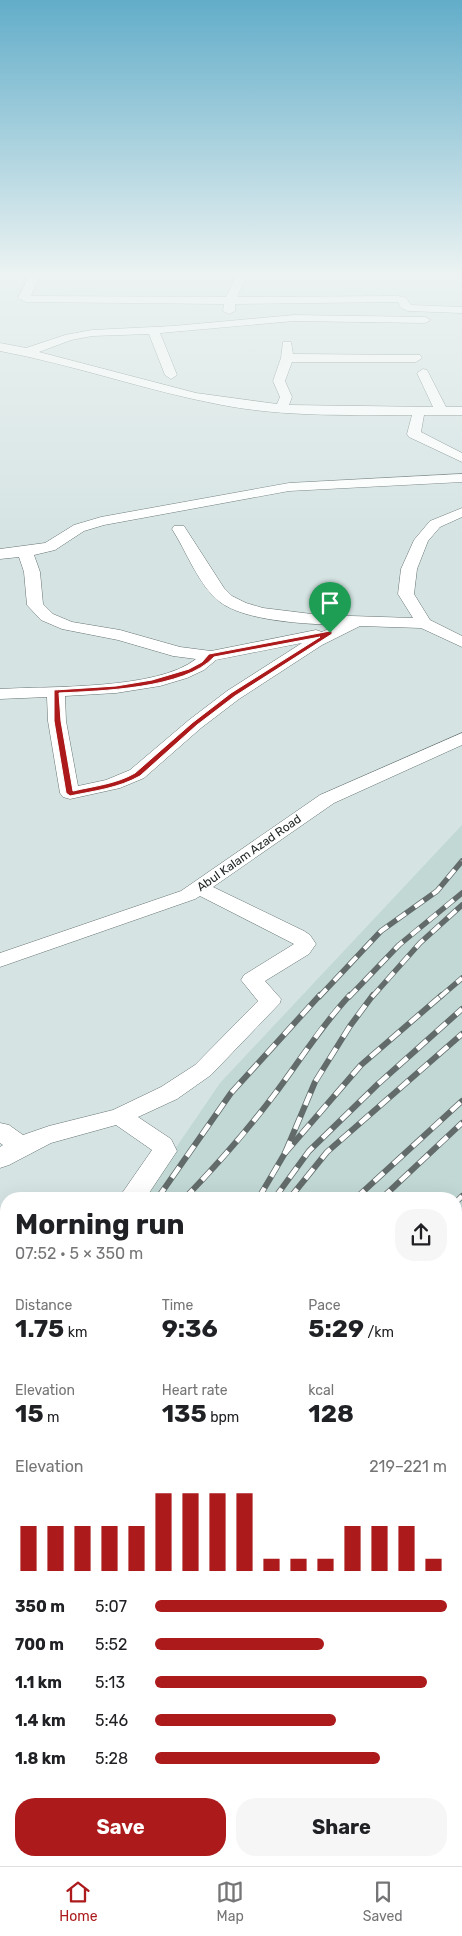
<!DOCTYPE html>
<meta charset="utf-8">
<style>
:root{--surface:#fff;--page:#f6f6f6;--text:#202124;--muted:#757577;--line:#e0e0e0;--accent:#ac1a1c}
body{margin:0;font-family:Rubik,sans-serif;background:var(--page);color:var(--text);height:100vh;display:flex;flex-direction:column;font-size:19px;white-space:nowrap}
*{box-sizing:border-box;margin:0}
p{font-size:16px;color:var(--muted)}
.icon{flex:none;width:28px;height:28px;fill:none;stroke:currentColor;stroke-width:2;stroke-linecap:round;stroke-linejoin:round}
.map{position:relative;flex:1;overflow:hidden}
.side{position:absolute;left:0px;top:1192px;width:462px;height:674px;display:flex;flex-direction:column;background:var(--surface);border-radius:20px 20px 0 0;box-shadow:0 5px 20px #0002}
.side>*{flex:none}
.pin{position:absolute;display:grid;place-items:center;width:42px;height:42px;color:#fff;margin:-51px -21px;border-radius:50% 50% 50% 0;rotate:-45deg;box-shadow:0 0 5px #0007}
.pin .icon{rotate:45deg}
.round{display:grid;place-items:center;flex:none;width:52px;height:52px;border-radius:20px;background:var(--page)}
.overview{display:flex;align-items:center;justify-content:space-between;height:85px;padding:0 15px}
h1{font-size:28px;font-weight:700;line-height:38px}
.stats{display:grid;grid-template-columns:repeat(3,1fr);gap:8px;height:85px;padding:5px 15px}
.stats div{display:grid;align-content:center}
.stats b{font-size:25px;font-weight:700}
.stats small{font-size:14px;font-weight:400}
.stats p{font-size:14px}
.chart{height:140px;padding:10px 15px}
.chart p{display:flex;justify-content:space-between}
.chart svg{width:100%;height:90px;margin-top:5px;stroke:var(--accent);stroke-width:6}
.button{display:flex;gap:10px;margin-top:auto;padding:10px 15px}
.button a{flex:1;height:58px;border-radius:20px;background:var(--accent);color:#fff;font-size:20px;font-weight:700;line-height:58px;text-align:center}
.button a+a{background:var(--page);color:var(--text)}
ul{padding:0 15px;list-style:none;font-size:16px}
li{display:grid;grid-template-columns:80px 60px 1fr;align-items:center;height:38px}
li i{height:12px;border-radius:6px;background:var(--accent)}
.menu{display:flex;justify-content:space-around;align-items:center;height:70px;border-top:1px solid var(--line);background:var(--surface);font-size:14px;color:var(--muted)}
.menu a{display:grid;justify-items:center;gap:2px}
.menu .active{color:var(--accent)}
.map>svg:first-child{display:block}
</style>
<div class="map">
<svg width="462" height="1866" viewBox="0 0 462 1866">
<rect width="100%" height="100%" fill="#d5e4e3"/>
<g fill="#c1d8d5">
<polygon points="462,825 462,1367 456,1372 456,1199 141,1199 220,1083"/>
<polygon points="6,1396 6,1782 0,1789 0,1405"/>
</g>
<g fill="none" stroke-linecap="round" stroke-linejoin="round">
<g stroke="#667372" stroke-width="1">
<g id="minor">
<polygon points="29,276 39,276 31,296 226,297 236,276 246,276 237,297 398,296 406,298 411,305 462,307 462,313 408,311 401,308 398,302 235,304 235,311 229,314 223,311 224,304 26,302 18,298"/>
<path d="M294 315 425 317 431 320 425 323 294 321 160 333 177 375 171 379 165 375 149 334 92 336 71 340 39 352 196 393 277 404 280 397 273 381 281 358 283 342H291L293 354 420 355 422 358 416 362H292L285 381 292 397 289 405 433 407 417 373 423 369 427 370 446 407H462V415H424L421 432 462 453V462L409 437 407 434 412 415C348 415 284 417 222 405 147 391 75 365 0 351V343L26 348 65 335 92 330 173 326Z"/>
<path d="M462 474V482L289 491 104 525 84 531 55 550 34 555 40 572 43 604 53 614 72 622 120 630 180 647 211 651 316 630 322 632 336 625C305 624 245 621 220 602 198 585 187 552 172 529L174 526H184L224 588 232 596 246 603 263 608 320 615 413 618 398 594 401 569 414 540 430 521 462 508V517L440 527 428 541 417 569 414 594 430 620 462 636V647L421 628 360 626 322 645 239 699 201 728 144 778 120 788 70 799 63 797 60 793 48 721 47 697 0 699V689C50 686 157 690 196 659L173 656 118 640 62 629 41 620 27 605 24 572 19 557 0 559V549L45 543 74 525 101 517 289 483ZM302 643 227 691 189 720 130 770 106 780 78 786 66 721 65 696 116 693 160 686 187 678 204 670 216 660Z"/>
<polygon points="462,733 462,745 334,803 213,887 304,931 310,935 316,944 309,954 265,981 281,999 280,1003 211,1075 177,1099 138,1117 171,1139 177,1151 145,1199 118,1199 152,1150 116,1125 51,1143 9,1165 0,1168 0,1147 3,1145 0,1143 0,1123 9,1125 23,1135 49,1126 113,1110 161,1087 195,1065 258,1001 241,980 244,975 294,944 200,896 195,899 0,967 0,953 181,891 320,795"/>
<polygon points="6,1359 6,1388 0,1390 0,1361"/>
<polygon points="462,1399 462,1427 456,1429 456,1401"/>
<polygon points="456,1679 462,1681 462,1714 456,1711"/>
<polygon points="6,1837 6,1860 56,1860 58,1866 0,1866 0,1840"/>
</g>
</g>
<use href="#minor" fill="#fff" fill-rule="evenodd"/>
<g stroke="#626b6a" stroke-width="5.5">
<g id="rail-far2">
<polyline points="319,997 381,931 437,891 462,861"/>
<polyline points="349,997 399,945 462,893"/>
<polyline points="372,997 420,943 462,905"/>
<polyline points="440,997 462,978"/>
</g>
</g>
<g stroke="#626b6a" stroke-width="6">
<g id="rail-far1">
<polyline points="285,1153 315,1082 350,1026 373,995"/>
<polyline points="157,1199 231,1093 320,995"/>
<path d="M184 1199C216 1166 246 1132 274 1095 299 1062 321 1026 350 995"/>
<polyline points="258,1199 285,1153 361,1065 442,995"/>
<polyline points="274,1199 309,1151 378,1084 462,1009"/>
<polyline points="289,1199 327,1152 462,1034"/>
<polyline points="355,1199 462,1101"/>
<polyline points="381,1199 462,1123"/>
<polyline points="456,1202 462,1196"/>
<polyline points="456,1285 462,1279"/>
</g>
</g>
<g stroke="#626b6a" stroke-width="8">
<g id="rail">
<polyline points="0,1424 6,1415"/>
<polyline points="0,1443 6,1435"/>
<polyline points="0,1527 6,1522"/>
<polyline points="0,1553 6,1547"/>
<polyline points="0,1612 6,1607"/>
<polyline points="0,1666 6,1660"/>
<polyline points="0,1715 6,1709"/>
<polyline points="0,1751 6,1744"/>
</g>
</g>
<use href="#rail-far2" stroke="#fff" stroke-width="4" stroke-dasharray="11" stroke-linecap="butt"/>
<use href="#rail-far1" stroke="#fff" stroke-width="4.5" stroke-dasharray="13" stroke-linecap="butt"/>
<use href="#rail" stroke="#fff" stroke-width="5.5" stroke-dasharray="17" stroke-linecap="butt"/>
</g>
<linearGradient id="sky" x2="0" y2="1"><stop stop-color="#62adc9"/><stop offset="0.51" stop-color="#ecf3f2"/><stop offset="1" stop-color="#ecf3f2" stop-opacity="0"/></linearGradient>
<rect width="462" height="537" fill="url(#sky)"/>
<path fill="#ac1a1c" stroke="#fff" fill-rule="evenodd" d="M330 631H332V634L235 696 197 725 140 776C119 788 94 791 70 796L66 793 54 721V690L116 686 152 680 189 669 202 662 209 654ZM320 637 231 693 192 723 135 773C116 784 94 786 73 791L61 721 59 693C100 691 185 689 214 657Z"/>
<g text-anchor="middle" stroke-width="4" stroke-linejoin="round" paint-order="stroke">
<g font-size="12" fill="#222727" stroke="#fff">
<text transform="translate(249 853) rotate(-35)" y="4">Abul Kalam Azad Road</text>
</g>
</g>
</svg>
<div class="pin" style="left:330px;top:633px;background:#1e9e55"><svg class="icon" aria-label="arrive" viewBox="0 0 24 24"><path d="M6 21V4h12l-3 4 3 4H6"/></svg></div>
<section class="side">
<div class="overview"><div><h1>Morning run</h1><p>07:52 · 5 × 350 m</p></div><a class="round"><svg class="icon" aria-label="share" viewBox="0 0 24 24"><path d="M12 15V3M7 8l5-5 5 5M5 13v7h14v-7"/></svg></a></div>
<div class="stats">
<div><p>Distance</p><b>1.75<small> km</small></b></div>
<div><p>Time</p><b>9:36</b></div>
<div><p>Pace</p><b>5:29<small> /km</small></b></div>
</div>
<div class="stats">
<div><p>Elevation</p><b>15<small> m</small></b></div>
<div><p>Heart rate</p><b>135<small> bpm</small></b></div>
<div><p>kcal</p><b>128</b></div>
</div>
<div class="chart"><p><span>Elevation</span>219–221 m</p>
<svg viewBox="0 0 160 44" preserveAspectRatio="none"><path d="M5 44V22M15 44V22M25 44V22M35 44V22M45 44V22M55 44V6M65 44V6M75 44V6M85 44V6M95 44V38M105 44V38M115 44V38M125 44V22M135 44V22M145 44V22M155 44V38"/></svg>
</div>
<ul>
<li><b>350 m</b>5:07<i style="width:100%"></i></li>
<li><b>700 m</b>5:52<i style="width:58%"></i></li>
<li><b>1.1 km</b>5:13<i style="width:93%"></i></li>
<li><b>1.4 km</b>5:46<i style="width:62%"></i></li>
<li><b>1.8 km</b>5:28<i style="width:77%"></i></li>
</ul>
<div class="button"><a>Save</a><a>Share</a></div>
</section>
</div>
<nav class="menu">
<a class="active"><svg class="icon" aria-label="home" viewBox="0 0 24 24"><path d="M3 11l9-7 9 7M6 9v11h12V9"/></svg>Home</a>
<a><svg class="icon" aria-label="map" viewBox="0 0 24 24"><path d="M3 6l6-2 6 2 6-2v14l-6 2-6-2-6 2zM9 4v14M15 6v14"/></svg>Map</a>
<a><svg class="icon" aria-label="saved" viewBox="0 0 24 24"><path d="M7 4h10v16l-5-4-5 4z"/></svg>Saved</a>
</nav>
